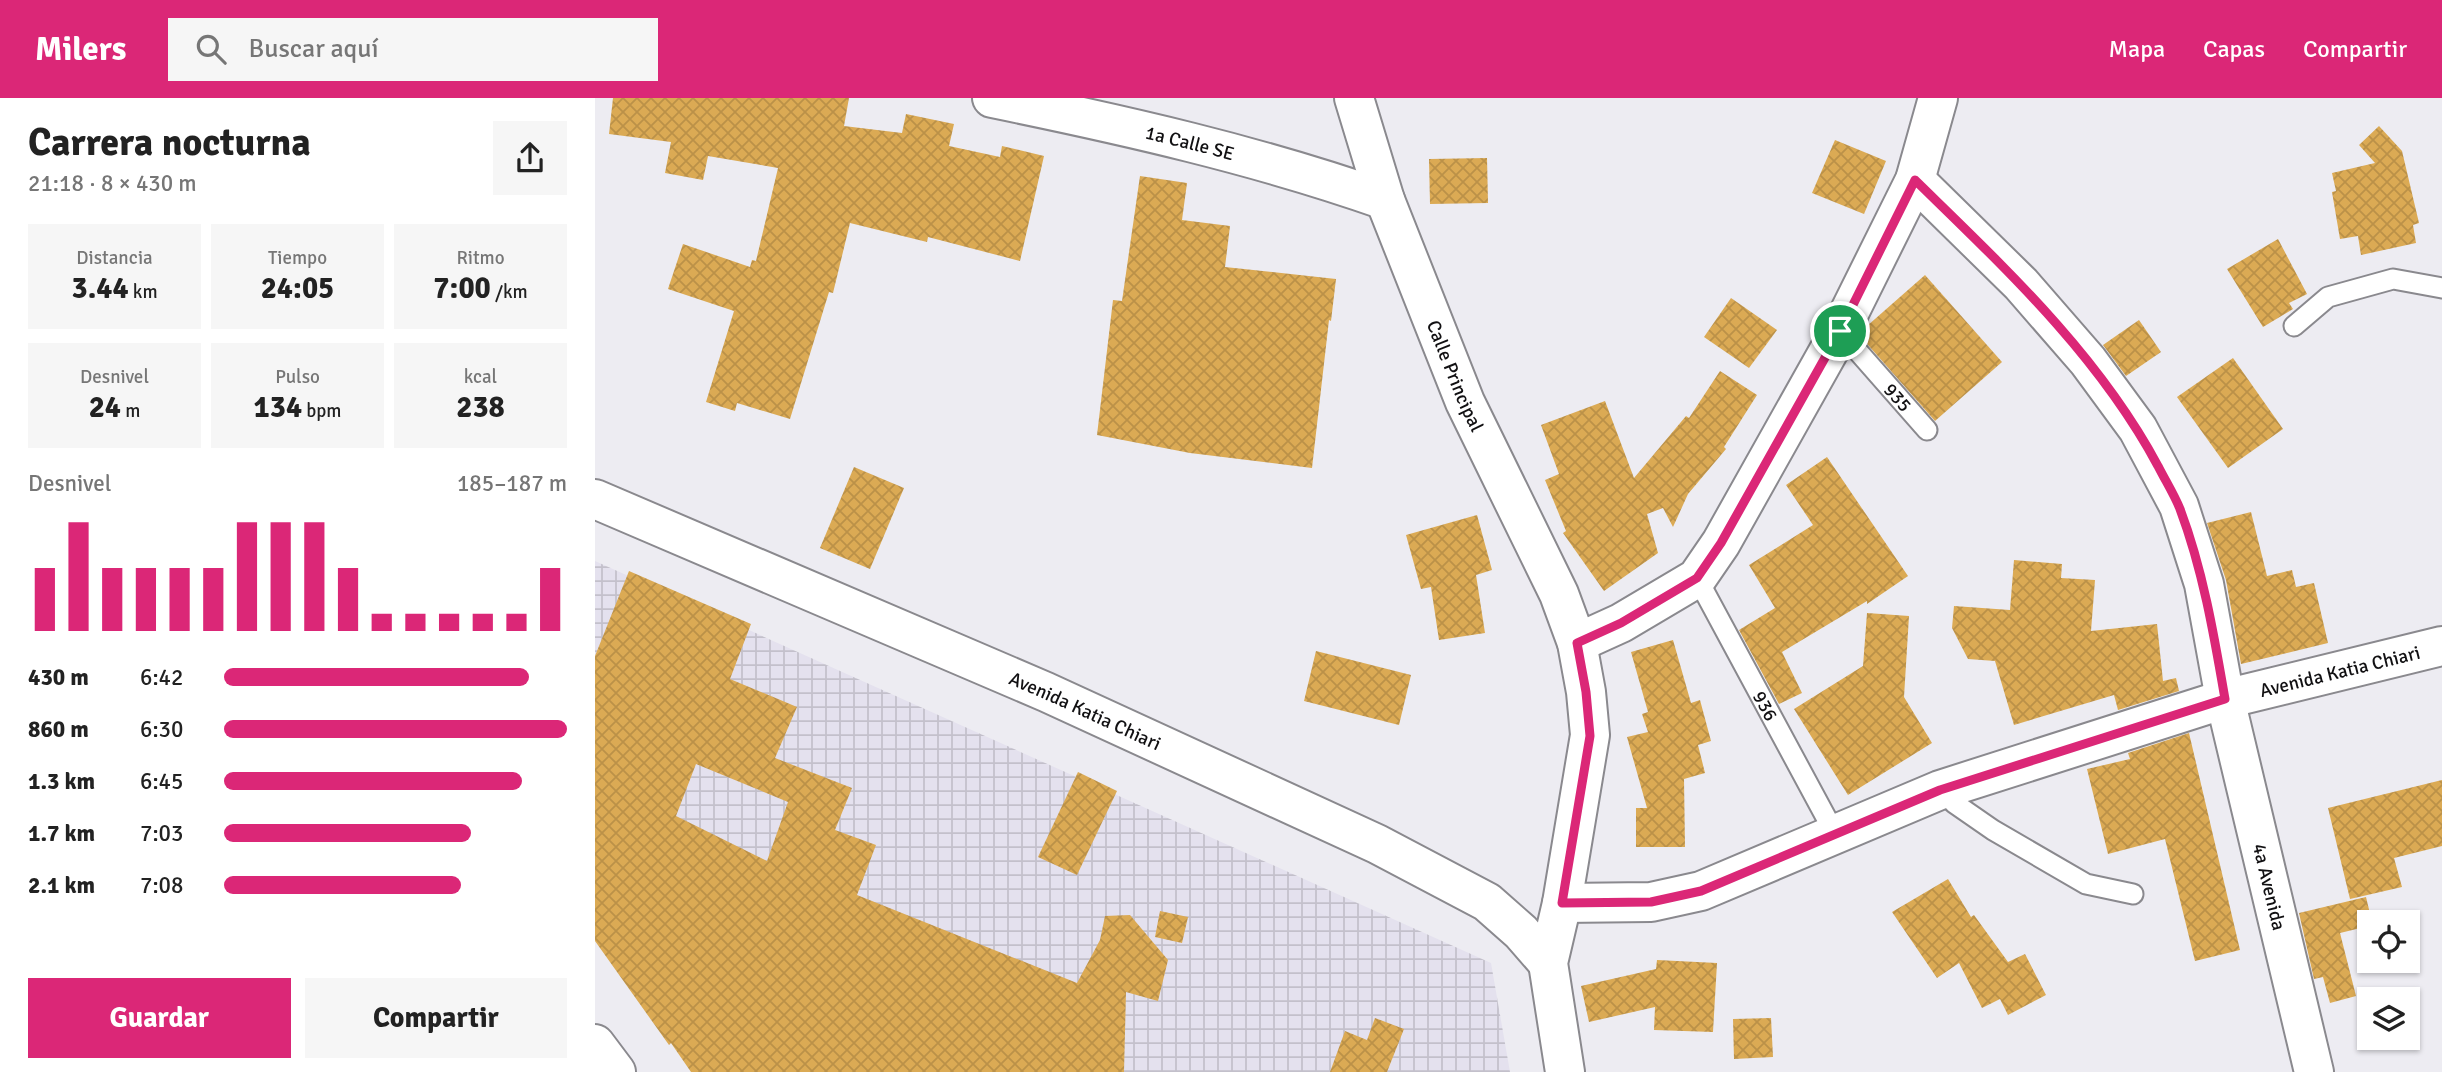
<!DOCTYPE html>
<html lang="es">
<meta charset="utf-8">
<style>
:root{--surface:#fff;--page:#f6f6f6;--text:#222;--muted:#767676;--accent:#db2777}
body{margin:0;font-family:Signika,sans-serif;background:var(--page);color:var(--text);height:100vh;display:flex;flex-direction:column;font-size:26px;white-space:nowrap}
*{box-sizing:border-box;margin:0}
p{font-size:23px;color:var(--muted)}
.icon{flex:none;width:38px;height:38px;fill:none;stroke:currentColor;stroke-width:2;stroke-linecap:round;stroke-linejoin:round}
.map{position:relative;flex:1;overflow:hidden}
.side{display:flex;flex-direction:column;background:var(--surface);width:595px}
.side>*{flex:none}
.tools{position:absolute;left:1762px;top:812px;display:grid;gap:14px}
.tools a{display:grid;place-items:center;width:63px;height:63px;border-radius:0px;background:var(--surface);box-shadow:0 2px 5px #0004;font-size:35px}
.pin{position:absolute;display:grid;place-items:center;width:60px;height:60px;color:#fff;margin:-30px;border:4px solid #fff;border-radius:50%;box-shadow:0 2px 7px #0007}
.round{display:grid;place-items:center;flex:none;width:74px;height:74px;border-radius:0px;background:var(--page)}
.headline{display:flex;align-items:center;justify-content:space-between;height:119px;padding:0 28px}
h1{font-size:38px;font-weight:700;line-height:52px}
.stats{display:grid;grid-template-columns:repeat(3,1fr);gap:10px;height:119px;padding:7px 28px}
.stats div{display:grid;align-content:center;border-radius:0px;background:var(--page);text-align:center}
.stats b{font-size:30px;font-weight:700}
.stats small{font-size:19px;font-weight:400}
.stats p{font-size:19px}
.chart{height:196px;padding:14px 28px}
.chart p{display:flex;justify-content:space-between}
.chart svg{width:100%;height:126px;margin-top:7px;stroke:var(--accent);stroke-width:6}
.action{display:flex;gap:14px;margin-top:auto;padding:14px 28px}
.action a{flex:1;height:80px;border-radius:0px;background:var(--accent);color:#fff;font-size:28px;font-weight:700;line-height:80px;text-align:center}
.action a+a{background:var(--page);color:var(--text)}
ul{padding:0 28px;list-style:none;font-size:23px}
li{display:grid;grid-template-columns:112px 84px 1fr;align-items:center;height:52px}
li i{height:18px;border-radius:9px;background:var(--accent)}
header{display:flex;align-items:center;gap:42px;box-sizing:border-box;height:98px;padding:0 35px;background:var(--accent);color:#fff}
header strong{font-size:33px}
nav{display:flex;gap:38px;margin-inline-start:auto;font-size:24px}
.search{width:490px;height:63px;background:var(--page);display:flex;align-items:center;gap:18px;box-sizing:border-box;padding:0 24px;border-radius:0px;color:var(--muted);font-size:26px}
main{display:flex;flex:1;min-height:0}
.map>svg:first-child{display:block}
</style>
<header>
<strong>Milers</strong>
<div class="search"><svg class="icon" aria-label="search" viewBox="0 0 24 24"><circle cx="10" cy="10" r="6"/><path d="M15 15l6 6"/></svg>Buscar aquí</div>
<nav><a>Mapa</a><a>Capas</a><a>Compartir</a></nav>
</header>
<main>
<section class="side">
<div class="headline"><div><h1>Carrera nocturna</h1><p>21:18 · 8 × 430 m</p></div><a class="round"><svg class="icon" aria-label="share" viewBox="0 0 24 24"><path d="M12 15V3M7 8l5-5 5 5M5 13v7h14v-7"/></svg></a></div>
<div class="stats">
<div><p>Distancia</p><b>3.44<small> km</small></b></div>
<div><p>Tiempo</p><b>24:05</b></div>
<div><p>Ritmo</p><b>7:00<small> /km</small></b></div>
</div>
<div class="stats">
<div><p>Desnivel</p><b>24<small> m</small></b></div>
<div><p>Pulso</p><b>134<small> bpm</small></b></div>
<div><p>kcal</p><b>238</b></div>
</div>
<div class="chart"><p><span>Desnivel</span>185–187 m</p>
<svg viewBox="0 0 160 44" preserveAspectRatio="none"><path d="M5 44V22M15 44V6M25 44V22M35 44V22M45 44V22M55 44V22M65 44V6M75 44V6M85 44V6M95 44V22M105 44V38M115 44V38M125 44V38M135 44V38M145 44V38M155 44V22"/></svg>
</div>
<ul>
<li><b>430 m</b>6:42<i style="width:89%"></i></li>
<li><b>860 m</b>6:30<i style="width:100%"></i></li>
<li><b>1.3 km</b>6:45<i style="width:87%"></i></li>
<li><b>1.7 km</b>7:03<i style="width:72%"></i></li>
<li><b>2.1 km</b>7:08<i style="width:69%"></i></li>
</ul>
<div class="action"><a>Guardar</a><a>Compartir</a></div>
</section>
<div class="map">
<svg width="1847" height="974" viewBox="0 0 1847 974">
<defs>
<pattern id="industrial-grid" width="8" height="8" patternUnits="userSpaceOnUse" patternTransform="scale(1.75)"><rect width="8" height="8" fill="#e4e1ee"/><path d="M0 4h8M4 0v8" fill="none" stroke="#c3c0cb"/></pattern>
<pattern id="building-cross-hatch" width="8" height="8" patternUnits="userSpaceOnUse" patternTransform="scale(1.75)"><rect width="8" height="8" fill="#dbaa54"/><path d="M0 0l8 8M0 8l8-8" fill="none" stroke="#bb9148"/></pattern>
</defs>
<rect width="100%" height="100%" fill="#edecf2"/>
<polygon fill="url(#industrial-grid)" points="0,463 896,865 915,974 112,974 0,809"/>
<g fill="url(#building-cross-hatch)" fill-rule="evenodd">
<polygon points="18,0 254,0 249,28 307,35 311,16 359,26 354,48 405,59 407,48 449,58 425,163 333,139 332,144 255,125 238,195 234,194 195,321 142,305 140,313 111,304 139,213 73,191 88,146 155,169 157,162 161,163 183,70 113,58 108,82 70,75 76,44 14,36"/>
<polygon points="1784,28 1807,53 1824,125 1818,127 1821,145 1766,157 1763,138 1745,141 1737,94 1741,93 1737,75 1780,65 1764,47"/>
<polygon points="1240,42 1291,63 1269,116 1217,95"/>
<polygon points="892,60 893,105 835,106 834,61"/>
<polygon points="545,78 592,85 587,122 635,128 630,169 741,181 736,223 734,222 717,370 595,355 502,337 518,202 527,203"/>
<polygon points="1683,141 1712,196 1694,205 1698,211 1668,229 1632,171"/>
<polygon points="1330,177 1407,264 1340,323 1266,239 1272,228"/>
<polygon points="1136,200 1182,232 1154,270 1109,239"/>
<polygon points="1544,222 1566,254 1531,278 1508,247"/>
<polygon points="1638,260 1688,331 1633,370 1582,299"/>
<polygon points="1125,273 1162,297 1129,349 1131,351 1093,396 1078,429 1068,410 1052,416 1063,455 1009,493 968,435 971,433 950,382 964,376 946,327 1010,303 1039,380 1091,318 1094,320"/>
<polygon points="1232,359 1313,478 1272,506 1272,503 1187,554 1207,595 1184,606 1144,532 1180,510 1154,467 1218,427 1191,387"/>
<polygon points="259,369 309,390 275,471 225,450"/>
<polygon points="1656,414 1672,478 1697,472 1701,489 1719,485 1733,545 1646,566 1631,482 1612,425"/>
<polygon points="882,417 897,472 881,477 890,535 844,542 836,489 826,491 811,437"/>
<polygon points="1419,462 1467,466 1466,480 1500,482 1496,533 1562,526 1568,583 1581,580 1584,593 1523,612 1519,597 1419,627 1400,563 1373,561 1357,530 1359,508 1415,512"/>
<path d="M34 473 156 526 135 581 202 609 180 660 257 690 240 732 281 747 262 797 482 885 505 842 510 818 535 817 573 862 563 903 531 894 529 974H96L76 945 74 947 0 843V558ZM101 666 193 704 172 763 81 718Z"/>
<polygon points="1272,515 1314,518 1309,599 1337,645 1253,697 1199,611 1268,568"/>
<polygon points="1078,542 1096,605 1105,602 1116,643 1103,647 1110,675 1089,681 1090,749 1041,749 1041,710 1052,710 1032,639 1053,634 1047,616 1053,614 1036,554"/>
<polygon points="721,553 816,577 804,627 709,603"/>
<polygon points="1594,635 1645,852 1600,863 1570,741 1513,756 1492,671 1535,661 1533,655"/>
<polygon points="483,674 522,693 482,777 443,759"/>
<polygon points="1847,682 1847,748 1799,760 1807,789 1755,801 1733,710"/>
<polygon points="1353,781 1376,819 1379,817 1413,864 1430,856 1451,897 1413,917 1405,901 1387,910 1364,865 1342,880 1297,814"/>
<polygon points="1771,799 1777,824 1774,824 1774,828 1745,835 1761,898 1735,905 1728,879 1719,881 1704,815"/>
<polygon points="565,813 593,819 587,845 560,839"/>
<polygon points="1062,862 1122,865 1118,934 1059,932 1060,909 994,924 986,888 1061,871"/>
<polygon points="780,920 809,931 792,974 735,974 750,933 772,942"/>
<polygon points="1176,920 1178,959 1139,961 1138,921"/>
</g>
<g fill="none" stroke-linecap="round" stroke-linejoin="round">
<g stroke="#8a898e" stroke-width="23">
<g id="service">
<polyline points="1699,228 1733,199 1798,181 1847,190"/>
<path id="s1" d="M1245 233 1332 332"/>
<path id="s2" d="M1102 480 1240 736"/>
<polyline points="1359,705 1398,732 1491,786 1538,796"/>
</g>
</g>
<g stroke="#8a898e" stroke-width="42">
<g id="minor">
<path id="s3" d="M397 0C529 27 662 57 790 102"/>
<path id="s4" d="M1320 82 1426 186 1493 263 1543 331 1584 408 1609 486 1630 601 1719 974"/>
<path id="s5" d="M0 401 451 594 782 746 892 804 926 834 953 865"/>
<polyline points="982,545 1026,525 1102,480 1126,445 1245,233 1320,82 1343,0"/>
<path id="s6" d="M967 805 1056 804 1106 793 1345 692 1630 601 1847 548"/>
</g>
</g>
<g stroke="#8a898e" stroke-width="42">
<g id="tertiary">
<path id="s7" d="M759 0 790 102 870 304 964 496 982 545 991 594 995 637 967 805 953 865 970 974"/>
</g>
</g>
<g stroke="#8a898e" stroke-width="42">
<polyline id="trunk" points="0,946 21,974"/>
</g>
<use href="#service" stroke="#fff" stroke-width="19"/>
<use href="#minor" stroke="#fff" stroke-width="38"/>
<use href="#tertiary" stroke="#fff" stroke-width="38"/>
<use href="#trunk" stroke="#fff" stroke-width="38"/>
</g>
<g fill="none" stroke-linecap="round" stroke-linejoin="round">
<g stroke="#fff" stroke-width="14">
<path id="route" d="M1320 82C1409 169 1503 256 1563 368 1570 382 1579 396 1585 411 1608 472 1619 537 1630 601L1345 692 1106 793 1056 804 967 805 995 638 991 594 982 545 1026 525 1102 480 1126 445 1245 233Z"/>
</g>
<use href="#route" stroke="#db2777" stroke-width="9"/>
</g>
<g text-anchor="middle" stroke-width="5" stroke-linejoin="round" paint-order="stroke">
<g font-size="19" fill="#111012" stroke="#fff">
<text dy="7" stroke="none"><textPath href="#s3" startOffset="203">1a Calle SE</textPath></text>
<text dy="7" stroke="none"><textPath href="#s7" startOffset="296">Calle Principal</textPath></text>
<text dy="7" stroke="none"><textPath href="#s1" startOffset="88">935</textPath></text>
<text dy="7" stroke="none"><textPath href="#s6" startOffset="817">Avenida Katia Chiari</textPath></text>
<text dy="7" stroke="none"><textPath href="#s2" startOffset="145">936</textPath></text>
<text dy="7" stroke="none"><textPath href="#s5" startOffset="534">Avenida Katia Chiari</textPath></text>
<text dy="7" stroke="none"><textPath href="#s4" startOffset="814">4a Avenida</textPath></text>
</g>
</g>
</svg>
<div class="tools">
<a><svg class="icon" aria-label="locate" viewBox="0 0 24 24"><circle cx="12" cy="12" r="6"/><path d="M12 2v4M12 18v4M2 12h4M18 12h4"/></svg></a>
<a><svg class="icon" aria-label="layers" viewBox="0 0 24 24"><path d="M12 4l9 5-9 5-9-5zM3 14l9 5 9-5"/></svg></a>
</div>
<div class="pin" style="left:1245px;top:233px;background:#1e9e55"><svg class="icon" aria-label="arrive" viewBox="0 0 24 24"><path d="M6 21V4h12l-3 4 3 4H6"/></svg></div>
</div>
</main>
